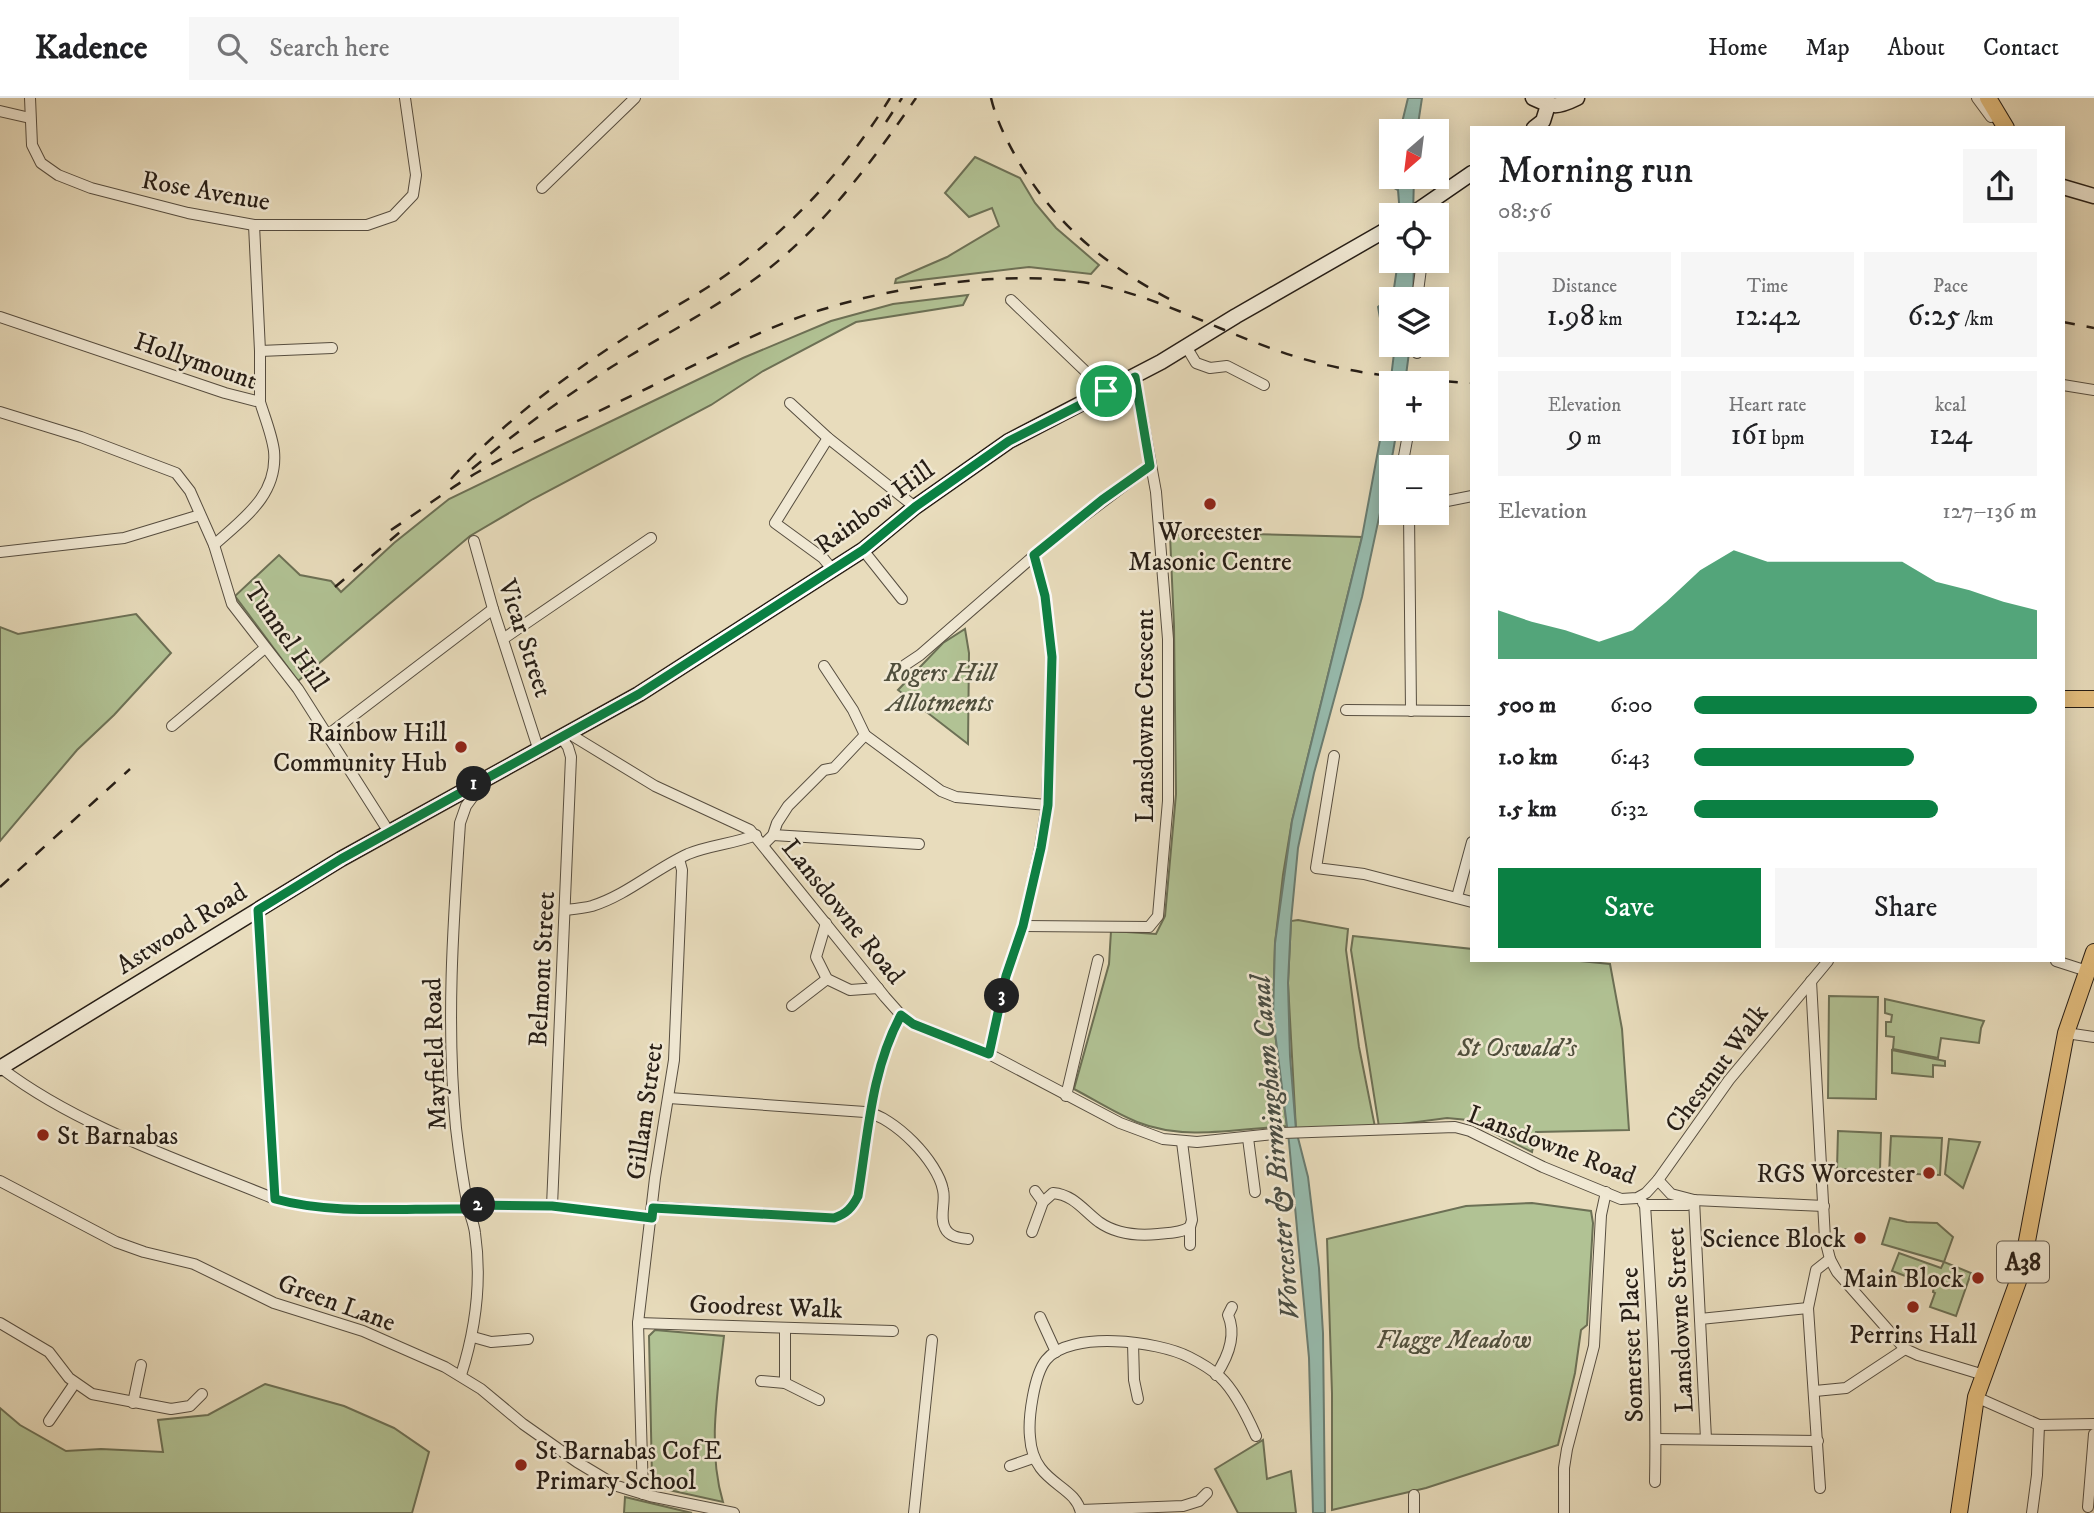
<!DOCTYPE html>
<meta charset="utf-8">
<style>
:root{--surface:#fff;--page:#f6f6f6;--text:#202124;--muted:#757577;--line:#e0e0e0;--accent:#0b8043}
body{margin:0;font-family:"IM FELL DW Pica",serif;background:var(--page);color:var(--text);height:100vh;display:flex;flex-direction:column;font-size:26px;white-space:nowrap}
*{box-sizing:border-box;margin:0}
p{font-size:23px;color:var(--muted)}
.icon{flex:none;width:38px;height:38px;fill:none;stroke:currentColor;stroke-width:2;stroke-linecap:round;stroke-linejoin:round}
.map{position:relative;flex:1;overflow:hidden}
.side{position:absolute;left:1470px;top:28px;width:595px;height:836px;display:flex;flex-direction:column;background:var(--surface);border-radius:0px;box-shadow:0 4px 18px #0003}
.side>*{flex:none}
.needle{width:46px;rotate:208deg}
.controls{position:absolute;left:1379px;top:21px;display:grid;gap:14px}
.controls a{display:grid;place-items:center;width:70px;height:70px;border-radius:0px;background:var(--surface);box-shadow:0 4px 18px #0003;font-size:35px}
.pin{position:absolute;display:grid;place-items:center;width:60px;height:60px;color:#fff;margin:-30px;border:4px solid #fff;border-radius:50%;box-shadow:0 2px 7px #0007}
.km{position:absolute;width:35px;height:35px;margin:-18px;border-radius:50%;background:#222;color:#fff;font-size:19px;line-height:35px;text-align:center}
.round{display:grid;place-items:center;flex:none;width:74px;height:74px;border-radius:0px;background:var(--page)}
.head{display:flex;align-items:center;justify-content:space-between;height:119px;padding:0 28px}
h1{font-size:38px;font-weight:600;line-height:52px}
.metrics{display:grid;grid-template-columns:repeat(3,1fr);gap:10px;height:119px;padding:7px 28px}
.metrics div{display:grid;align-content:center;border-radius:0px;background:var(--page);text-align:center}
.metrics b{font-size:30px;font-weight:600}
.metrics small{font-size:19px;font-weight:400}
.metrics p{font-size:19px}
.chart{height:196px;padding:14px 28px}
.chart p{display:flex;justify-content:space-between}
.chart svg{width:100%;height:126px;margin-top:7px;fill:var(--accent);opacity:.7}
.cta{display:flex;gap:14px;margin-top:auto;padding:14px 28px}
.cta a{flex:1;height:80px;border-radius:0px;background:var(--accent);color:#fff;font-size:28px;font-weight:600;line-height:80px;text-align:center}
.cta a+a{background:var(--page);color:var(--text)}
ul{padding:0 28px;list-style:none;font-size:23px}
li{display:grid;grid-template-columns:112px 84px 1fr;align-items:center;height:52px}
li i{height:18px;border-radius:9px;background:var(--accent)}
header{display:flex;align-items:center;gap:42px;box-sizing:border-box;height:98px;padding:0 35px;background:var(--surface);border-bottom:2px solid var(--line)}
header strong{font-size:33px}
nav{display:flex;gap:38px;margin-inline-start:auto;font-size:24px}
.search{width:490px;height:63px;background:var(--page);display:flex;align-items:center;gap:18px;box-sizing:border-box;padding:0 24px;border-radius:0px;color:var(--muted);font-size:26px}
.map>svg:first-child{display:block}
</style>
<header>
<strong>Kadence</strong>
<div class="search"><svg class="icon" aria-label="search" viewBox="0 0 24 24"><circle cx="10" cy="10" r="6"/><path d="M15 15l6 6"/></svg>Search here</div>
<nav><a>Home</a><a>Map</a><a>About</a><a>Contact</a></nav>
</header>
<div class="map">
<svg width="2094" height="1415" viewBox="0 0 2094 1415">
<rect width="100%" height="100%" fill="#e8dcbc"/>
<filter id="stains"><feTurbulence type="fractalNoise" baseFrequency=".00286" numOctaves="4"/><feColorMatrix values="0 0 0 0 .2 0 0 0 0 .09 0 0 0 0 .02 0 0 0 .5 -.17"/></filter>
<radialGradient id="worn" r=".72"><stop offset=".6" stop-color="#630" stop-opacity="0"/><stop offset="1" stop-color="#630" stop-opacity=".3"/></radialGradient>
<g fill="#b1c294" stroke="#6c7055" stroke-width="2">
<polygon points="975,59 1020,80 1035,105 1056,130 1099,167 1091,176 1029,169 895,185 896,181 947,159 999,128 992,110 969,119 945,95"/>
<polygon points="968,197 963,207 856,224 763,273 711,307 533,401 470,438 298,583 235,498 279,457 300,477 331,483 341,494 394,445 449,401 647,306 743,260 831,223 893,206"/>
<path d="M1249 436 1362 439 1292 723 1283 777 1275 845 1273 919 1287 1028C1238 1031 1184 1043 1137 1024 1115 1015 1095 1002 1074 991L1109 866 1111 833 1156 836 1165 818 1176 696 1174 528 1170 437Z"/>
<polygon points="136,516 171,555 114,617 77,652 0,743 0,529 18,536"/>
<polygon points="965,531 969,555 968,646 898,592 943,545"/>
<polygon points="1298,822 1348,831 1346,852 1359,949 1375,1029 1296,1032 1288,885 1291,823"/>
<polygon points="1353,838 1472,851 1472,863 1580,863 1610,866 1622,931 1629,1032 1536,1034 1532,1054 1468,1022 1447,1020 1379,1029 1351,852"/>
<polygon points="1829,898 1878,899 1876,1001 1828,1000"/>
<polygon points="1885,901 1984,923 1981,930 1979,945 1941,940 1938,960 1893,951 1894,939 1886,938 1886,924 1891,924 1892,917 1885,915"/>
<polygon points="1892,952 1945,963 1945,968 1933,967 1933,979 1892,975"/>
<polygon points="1838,1033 1881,1035 1880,1073 1837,1071"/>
<polygon points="1891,1038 1942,1040 1940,1077 1889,1075"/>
<polygon points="1949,1041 1980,1044 1963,1090 1945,1076"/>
<polygon points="1532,1105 1591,1113 1593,1125 1587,1227 1581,1232 1575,1275 1558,1347 1426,1390 1332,1412 1332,1295 1327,1141 1466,1108"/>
<polygon points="1890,1120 1907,1124 1937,1125 1953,1139 1944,1164 1971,1175 1956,1218 1930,1209 1935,1195 1933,1194 1934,1189 1892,1173 1899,1155 1941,1170 1944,1164 1882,1146"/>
<path d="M655 1232 724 1238C718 1292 707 1351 723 1404L660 1390 652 1380 649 1238Z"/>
<polygon points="265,1286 344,1308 394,1330 429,1354 412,1415 0,1415 0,1310 20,1327 66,1353 101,1351 163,1354 158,1322 208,1317"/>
<polygon points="1263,1342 1267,1381 1291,1373 1296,1415 1238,1415 1215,1371"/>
<polygon points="625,1399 692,1415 624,1415"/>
</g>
<g fill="#97bcaf" stroke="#6a7d72" stroke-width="2">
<polygon points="1408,0 1422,0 1417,33 1400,33"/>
<polygon points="1395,79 1414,79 1413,117 1400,117 1398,92 1394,90"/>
<polygon points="1398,163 1414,163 1413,201 1391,201 1391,238 1382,231 1378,209 1393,197"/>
<polygon points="1395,247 1410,247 1405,285 1391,285 1391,331 1397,331 1393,354 1362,499 1314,675 1298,750 1291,823 1288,885 1290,958 1296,1032 1308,1079 1319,1170 1323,1235 1325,1415 1313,1415 1309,1260 1289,1044 1273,919 1275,845 1292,723 1362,439 1390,288"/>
</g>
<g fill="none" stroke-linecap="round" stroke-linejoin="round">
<g stroke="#574e40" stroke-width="12">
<g id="street">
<polyline points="30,0 32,47 41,65 58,77 91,90 188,115 254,127 367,127 393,118 413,97 416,77 405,0"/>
<polyline points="1977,0 1991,19"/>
<polyline points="0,13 30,20"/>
<polyline points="542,90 635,0"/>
<polyline points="254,127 260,253 260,304"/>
<polyline points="1417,201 1422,163"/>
<polyline points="1011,202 1106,293"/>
<path d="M0 219 225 295 260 304C265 320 272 337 274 353 278 397 244 420 214 447"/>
<polyline points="1187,250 1196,265 1210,270 1227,268 1264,287"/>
<polyline points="260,253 332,250"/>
<polyline points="1417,255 1418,247"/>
<polyline points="1413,285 1414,280"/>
<polyline points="2063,287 2094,292"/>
<polyline points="790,305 828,340 915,409"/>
<polyline points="0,314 81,339 176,375 190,393 214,447 232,506 298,591 389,734"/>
<polyline points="828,340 775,425 823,460 832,471"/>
<polyline points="1402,369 1409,331"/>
<polyline points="1437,405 1472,398"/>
<polyline points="1409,415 1411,613"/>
<polyline points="474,443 493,511 538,650"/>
<polyline points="863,452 902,501"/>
<polyline points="0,454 124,440 200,417"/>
<polyline points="503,541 651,440"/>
<polyline points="905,567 920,557 1051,443 1150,368"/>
<polyline points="824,568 853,612 865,637 941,693 956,699 1047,707"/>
<polyline points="1346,612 1472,613"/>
<polyline points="172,628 265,550"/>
<polyline points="568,635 655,688 750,732 885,899 901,917 913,926 989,956 1120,1025 1163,1041 1197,1044 1283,1035 1455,1029 1470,1033 1543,1069 1621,1101 1637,1100 1646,1095 1658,1082 1729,982 1828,863"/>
<polyline points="329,636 493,511"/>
<polyline points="1334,658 1316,770 1364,776 1472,804"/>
<polyline points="773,737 919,746"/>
<polyline points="764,746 773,737 777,725 788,708 824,672 834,670 865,637"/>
<polyline points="1457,799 1472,744"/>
<polyline points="258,812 275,1101"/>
<path d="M565 812C574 811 584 810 592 808 627 797 655 771 688 756 710 747 733 746 756 737"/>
<polyline points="826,825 816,859 827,881 850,892 878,890"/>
<polyline points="1023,828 1149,829 1158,818 1168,703 1168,541 1156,394 1135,279"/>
<polyline points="2056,863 2087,873"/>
<polyline points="1811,883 1825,1141 1830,1161 1837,1174 1905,1251 1918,1257 1984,1277"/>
<polyline points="792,908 827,881"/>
<polyline points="2066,935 2094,939"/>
<polyline points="989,956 1006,878 1023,828 1040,750 1047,707 1052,559 1045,497 1034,457"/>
<path d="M1 970C78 1029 185 1064 275 1101 335 1117 402 1110 464 1111L468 1107 552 1108 652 1120"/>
<polyline points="1066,998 1098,862"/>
<path d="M669 1000 865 1014C894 1018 938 1064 943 1092 946 1104 939 1119 945 1130 949 1139 960 1140 968 1141"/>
<polyline points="1248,1040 1255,1094"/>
<polyline points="1182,1044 1192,1122 1190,1129 1190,1147"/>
<polyline points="1658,1082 1671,1096 1694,1102 1824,1108"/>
<polyline points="0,1083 116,1144 144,1154 194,1166 274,1205 363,1233 445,1269 481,1291 523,1326 577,1364 617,1388 650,1398 734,1415"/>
<polyline points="1035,1093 1043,1104"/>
<polyline points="1694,1102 1706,1341"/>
<polyline points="1643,1105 1645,1107 1687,1107 1694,1102"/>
<path d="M1645 1107C1651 1199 1657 1292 1655 1384"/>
<polyline points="552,1108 571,659 568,649 561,639"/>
<path d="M653 1109 834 1120C846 1116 852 1110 858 1098 868 1037 871 972 901 917"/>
<path d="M1032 1134 1043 1104 1053 1095C1074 1097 1083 1112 1099 1124 1116 1136 1138 1138 1158 1136 1169 1135 1181 1135 1190 1129"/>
<polyline points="1040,1219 1056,1254"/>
<polyline points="1700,1221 1808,1210"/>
<polyline points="0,1225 49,1254 69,1280 92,1296 171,1311 190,1308 202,1296"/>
<polyline points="638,1225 893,1233"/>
<polyline points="473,1239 491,1244 528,1241"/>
<polyline points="1133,1245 1134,1282 1138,1301"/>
<path d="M461 1277C476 1230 482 1184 475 1135 474 1126 470 1117 468 1109 463 1083 459 1056 456 1030 446 928 453 827 460 725L466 708 482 686"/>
<path d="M1216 1277C1228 1259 1237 1238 1228 1217L1232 1209"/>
<polyline points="761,1283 785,1285 819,1302"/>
<polyline points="785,1285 785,1230"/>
<polyline points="1815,1293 1846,1290 1905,1251"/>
<polyline points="1976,1299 2039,1327 2094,1326"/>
<polyline points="133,1305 141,1267"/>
<polyline points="49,1323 75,1285"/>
<polyline points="1656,1341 1818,1343"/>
<polyline points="1010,1368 1033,1360"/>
<polyline points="1820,1390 1808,1210 1816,1172 1830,1161"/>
<polyline points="643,1396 638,1225 655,1080 674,962 682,772 679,761"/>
<polyline points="2088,1409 2094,1336"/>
<polyline points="1081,1412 1183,1408 1199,1403 1207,1395"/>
<polyline points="914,1415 932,1242"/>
<path d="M1081 1415C1075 1385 1033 1387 1030 1339 1028 1320 1034 1277 1046 1262 1070 1232 1158 1243 1189 1259 1199 1264 1212 1272 1220 1279 1234 1292 1248 1320 1256 1338"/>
<polyline points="1414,1415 1414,1397"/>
<polyline points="1564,1415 1564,1370 1567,1351 1594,1248 1601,1117 1606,1094"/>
<polyline points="2032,1415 2037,1377 2039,1327"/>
</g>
</g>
<g stroke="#271e16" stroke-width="17">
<g id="secondary">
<path d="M1533 0C1552 9 1557 10 1577 0"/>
<polyline points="1534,30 1543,23 1548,7"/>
<polyline points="2063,89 2094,98"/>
<polyline points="1411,117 1472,75"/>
<polyline points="0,970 341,761 639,596 863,452 915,409 1009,343 1161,264 1236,218 1391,129"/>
</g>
</g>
<g stroke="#271e16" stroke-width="18">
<g id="primary">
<polyline points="1988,0 2006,30"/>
<polyline points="2063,601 2094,601"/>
<polyline points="1959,1415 1976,1299 2021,1175 2066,935 2094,854"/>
</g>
</g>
<use href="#street" stroke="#f0e8d3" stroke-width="10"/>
<use href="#secondary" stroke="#f0e8d3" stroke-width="14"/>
<use href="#primary" stroke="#e4be7e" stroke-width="16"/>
<g stroke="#271e16" stroke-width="2.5" stroke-dasharray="12 12" stroke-linecap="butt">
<path d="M991 0C996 21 1006 41 1016 59 1055 127 1105 167 1173 203"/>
<polyline points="886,24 902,0"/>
<polyline points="2063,224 2094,230"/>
<path d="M472 371C517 333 564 299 613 268 665 236 718 209 767 172 827 125 873 62 916 0"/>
<path d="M451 381C506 321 573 272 642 229 673 209 707 192 737 169 797 123 850 65 890 0"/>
<path d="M391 432C420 413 448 391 478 374 531 343 594 316 650 289 706 262 763 229 824 211 901 187 1014 171 1093 186 1156 198 1213 230 1273 251 1338 275 1403 281 1472 285"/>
<polyline points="335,489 406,429"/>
<polyline points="0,789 130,671"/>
</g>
</g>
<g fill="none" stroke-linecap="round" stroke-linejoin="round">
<g stroke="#fff" stroke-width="14">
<path id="route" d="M1135 279 1150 368 1102 402 1034 457 1045 498 1052 559 1048 707 1041 750 1023 828 1006 878 989 956 913 926 901 917C871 972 868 1037 858 1098 852 1110 846 1116 834 1120L653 1110 652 1120 552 1108 468 1107 464 1111C403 1110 333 1117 275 1101L258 812 341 761 639 596 863 452 915 409 1009 343Z"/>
</g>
<use href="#route" stroke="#0b8043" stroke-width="9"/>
</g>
<g fill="#8f2418" stroke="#f0e8d3" stroke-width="2.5">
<circle cx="1210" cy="406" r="7"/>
<circle cx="461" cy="649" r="7"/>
<circle cx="43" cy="1037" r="7"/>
<circle cx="1929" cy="1075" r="7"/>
<circle cx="1860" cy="1140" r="7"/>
<circle cx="1978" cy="1180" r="7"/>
<circle cx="1913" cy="1209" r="7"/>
<circle cx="521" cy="1367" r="7"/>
</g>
<g text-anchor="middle" stroke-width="5" stroke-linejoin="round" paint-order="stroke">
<rect fill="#f0e8d3" stroke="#635b4f" stroke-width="2" x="1997" y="1143.5" width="52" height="41" rx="5"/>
<g font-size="24" font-weight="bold" fill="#271e16">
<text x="2023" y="1172">A38</text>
</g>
<g font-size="26" fill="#271e16" stroke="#f0e8d3">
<text transform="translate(206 92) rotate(10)" y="9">Rose Avenue</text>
<text transform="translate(196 262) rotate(19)" y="9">Hollymount</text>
<text transform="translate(874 409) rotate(-36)" y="9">Rainbow Hill</text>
<text transform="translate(287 538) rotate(55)" y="9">Tunnel Hill</text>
<text transform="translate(526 540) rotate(72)" y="9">Vicar Street</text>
<text transform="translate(1144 618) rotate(-90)" y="9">Lansdowne Crescent</text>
<text transform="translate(844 813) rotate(51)" y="9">Lansdowne Road</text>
<text transform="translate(181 830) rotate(-32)" y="9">Astwood Road</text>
<text transform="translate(541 871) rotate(-87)" y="9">Belmont Street</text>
<text transform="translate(434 956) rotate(-92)" y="9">Mayfield Road</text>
<text transform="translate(1716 970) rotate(-53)" y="9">Chestnut Walk</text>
<text transform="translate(644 1013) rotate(-82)" y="9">Gillam Street</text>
<text transform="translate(1552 1046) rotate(21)" y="9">Lansdowne Road</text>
<text transform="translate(337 1204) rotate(20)" y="9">Green Lane</text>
<text transform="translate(766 1208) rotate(2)" y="9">Goodrest Walk</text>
<text transform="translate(1679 1222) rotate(-93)" y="9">Lansdowne Street</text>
<text transform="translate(1631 1247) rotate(-92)" y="9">Somerset Place</text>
</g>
<g font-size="26" fill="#271e16" stroke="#f0e8d3" text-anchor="end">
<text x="1210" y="442" text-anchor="middle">Worcester<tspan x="1210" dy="30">Masonic Centre</tspan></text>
<text x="447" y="643">Rainbow Hill<tspan x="447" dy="30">Community Hub</tspan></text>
<text x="57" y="1046" text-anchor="start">St Barnabas</text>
<text x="1915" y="1084">RGS Worcester</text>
<text x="1846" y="1149">Science Block</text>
<text x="1964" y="1189">Main Block</text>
<text x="1913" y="1245" text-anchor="middle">Perrins Hall</text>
<text x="535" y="1361" text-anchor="start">St Barnabas CofE<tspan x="535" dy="30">Primary School</tspan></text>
</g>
<g font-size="26" font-style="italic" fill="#504f3c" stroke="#f0e8d3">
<text x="940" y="583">Rogers Hill<tspan x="940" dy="30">Allotments</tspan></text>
<text x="1517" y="958">St Oswald's</text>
<text x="1454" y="1250">Flagge Meadow</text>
</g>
<g font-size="28" font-style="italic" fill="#494d44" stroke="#f0e8d3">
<text transform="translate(1274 1050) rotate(-95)" y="10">Worcester &amp; Birmingham Canal</text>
</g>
</g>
<rect width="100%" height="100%" filter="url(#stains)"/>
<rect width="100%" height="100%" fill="url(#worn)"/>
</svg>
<div class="controls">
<a><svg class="needle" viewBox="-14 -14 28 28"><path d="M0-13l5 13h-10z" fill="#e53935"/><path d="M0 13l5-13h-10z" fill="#757577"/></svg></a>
<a><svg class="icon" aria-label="locate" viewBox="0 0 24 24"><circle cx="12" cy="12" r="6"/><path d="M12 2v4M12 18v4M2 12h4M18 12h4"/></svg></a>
<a><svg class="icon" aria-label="layers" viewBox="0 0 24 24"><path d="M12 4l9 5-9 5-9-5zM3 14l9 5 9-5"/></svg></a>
<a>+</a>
<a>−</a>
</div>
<div class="pin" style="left:1106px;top:293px;background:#1e9e55"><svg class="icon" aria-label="arrive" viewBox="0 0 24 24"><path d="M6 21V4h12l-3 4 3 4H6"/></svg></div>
<b class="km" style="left:474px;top:686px">1</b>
<b class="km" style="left:478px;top:1107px">2</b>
<b class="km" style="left:1002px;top:898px">3</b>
<section class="side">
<div class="head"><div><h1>Morning run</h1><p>08:56</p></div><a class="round"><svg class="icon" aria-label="share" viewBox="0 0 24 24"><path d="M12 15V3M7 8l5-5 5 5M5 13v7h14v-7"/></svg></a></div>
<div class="metrics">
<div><p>Distance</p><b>1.98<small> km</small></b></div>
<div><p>Time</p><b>12:42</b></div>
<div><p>Pace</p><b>6:25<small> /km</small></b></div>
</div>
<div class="metrics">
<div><p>Elevation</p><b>9<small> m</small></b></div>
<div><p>Heart rate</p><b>161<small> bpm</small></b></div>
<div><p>kcal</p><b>124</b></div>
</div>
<div class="chart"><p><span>Elevation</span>127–136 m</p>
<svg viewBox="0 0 160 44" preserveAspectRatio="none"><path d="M0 44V27L10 31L20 34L30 38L40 34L50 24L60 13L70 6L80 10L90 10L100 10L110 10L120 10L130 17L140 20L150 24L160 27V44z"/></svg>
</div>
<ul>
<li><b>500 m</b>6:00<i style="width:100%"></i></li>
<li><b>1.0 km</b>6:43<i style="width:64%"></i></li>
<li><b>1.5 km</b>6:32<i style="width:71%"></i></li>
</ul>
<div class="cta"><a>Save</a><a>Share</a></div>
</section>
</div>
